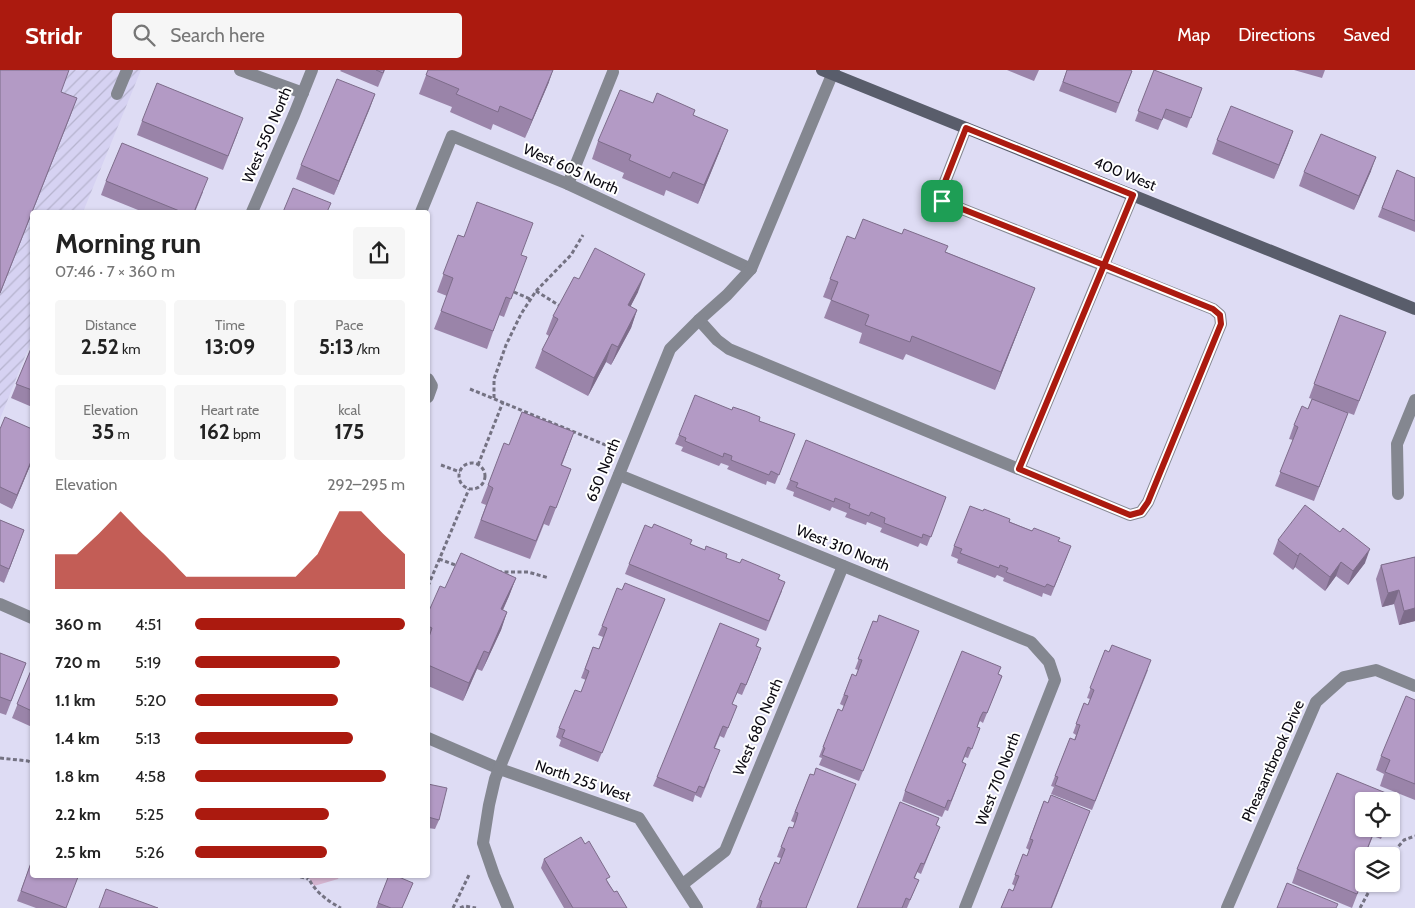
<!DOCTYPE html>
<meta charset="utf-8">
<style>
:root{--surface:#fff;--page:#f6f6f6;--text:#222;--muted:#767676;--accent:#ab1a0f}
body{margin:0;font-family:Cabin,sans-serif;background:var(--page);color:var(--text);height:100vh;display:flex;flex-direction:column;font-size:19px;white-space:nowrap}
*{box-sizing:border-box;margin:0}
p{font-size:16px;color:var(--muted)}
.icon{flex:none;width:28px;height:28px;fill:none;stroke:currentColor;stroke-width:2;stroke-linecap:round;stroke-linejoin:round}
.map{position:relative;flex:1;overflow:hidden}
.sheet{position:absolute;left:30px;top:140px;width:400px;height:668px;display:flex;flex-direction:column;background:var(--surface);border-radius:5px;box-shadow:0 1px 4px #0004}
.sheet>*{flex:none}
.fabs{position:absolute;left:1355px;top:722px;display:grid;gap:10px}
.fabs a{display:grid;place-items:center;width:45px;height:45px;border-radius:5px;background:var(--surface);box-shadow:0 1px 4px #0004;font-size:25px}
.pin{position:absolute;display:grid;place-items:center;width:42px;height:42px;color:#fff;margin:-21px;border-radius:10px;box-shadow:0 2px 8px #0006}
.round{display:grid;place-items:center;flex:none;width:52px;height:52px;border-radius:5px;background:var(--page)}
.head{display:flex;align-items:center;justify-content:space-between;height:85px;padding:0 25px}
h1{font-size:28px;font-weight:700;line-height:38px}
.stats{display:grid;grid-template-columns:repeat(3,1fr);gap:8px;height:85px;padding:5px 25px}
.stats div{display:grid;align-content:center;border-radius:5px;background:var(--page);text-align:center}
.stats b{font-size:21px;font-weight:700}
.stats small{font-size:14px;font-weight:400}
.stats p{font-size:14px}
.chart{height:140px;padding:10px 25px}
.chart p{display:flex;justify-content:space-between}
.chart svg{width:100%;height:90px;margin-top:5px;fill:var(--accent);opacity:.7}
ul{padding:0 25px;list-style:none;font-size:16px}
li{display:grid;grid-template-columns:80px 60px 1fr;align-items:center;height:38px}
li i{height:12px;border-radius:6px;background:var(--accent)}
header{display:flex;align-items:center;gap:30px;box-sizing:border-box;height:70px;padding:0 25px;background:var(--accent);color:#fff}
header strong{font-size:24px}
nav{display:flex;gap:28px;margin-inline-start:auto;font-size:18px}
.search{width:350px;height:45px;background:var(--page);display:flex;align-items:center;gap:12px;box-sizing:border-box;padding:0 18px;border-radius:5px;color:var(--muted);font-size:19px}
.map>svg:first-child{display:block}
</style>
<header>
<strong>Stridr</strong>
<div class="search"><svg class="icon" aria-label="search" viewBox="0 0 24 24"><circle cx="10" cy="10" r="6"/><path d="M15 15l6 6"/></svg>Search here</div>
<nav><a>Map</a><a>Directions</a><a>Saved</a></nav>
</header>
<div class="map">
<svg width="1415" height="838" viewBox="0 0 1415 838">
<defs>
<pattern id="industrial-furrows" width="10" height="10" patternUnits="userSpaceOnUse" patternTransform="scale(1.25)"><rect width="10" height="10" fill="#d6d2f2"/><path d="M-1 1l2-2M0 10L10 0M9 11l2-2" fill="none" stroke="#b6b3ce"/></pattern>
<pattern id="forest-crowns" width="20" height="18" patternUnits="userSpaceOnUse" patternTransform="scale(1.25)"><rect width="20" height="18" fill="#d5b5d1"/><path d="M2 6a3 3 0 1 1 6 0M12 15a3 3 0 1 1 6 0" fill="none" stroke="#b69ab2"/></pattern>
</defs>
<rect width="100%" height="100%" fill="#dedcf4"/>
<polygon fill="url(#industrial-furrows)" points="0,0 141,0 83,142 32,142 32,269 0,349"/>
<polygon fill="url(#forest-crowns)" points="307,805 340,805 338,809 314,816"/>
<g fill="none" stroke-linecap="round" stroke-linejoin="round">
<g stroke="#747282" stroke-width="3" stroke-dasharray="4 2.5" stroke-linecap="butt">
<polyline points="536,221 560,236"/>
<polyline points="514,222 530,229"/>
<polyline points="470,319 608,376"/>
<polyline points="494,328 494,309 506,275 521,244 536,221 571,185 583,165"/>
<circle cx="472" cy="406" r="13"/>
<polyline points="441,395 460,402"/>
<polyline points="478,395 503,332"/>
<polyline points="439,489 458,496"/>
<polyline points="498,502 528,502 549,508"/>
<polyline points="428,516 469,419"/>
<polyline points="0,688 28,691 32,693"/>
<polyline points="1390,786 1404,770 1415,766"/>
<polyline points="294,805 308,809"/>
<path d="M307 805C313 820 327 831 341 838"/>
<polyline points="453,838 469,805"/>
<polyline points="460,838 465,836 476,838"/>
<polyline points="1360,838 1373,814"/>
</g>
<g stroke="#848790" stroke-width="12">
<polyline points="117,24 127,0"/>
<polyline points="699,250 717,270 729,279 1130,445 1141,442 1148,432 1221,254 1220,245 1213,239 942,131 939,127 966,58"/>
<polyline points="428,309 432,316 428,327"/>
<polyline points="1019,399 1133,125"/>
</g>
<g stroke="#848790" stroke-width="12">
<polyline points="240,0 303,23"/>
<polyline points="568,114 613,2"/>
<polyline points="252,142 294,45 312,0"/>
<polyline points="421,142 452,66 568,114 751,199"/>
<polyline points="619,405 1031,572 1049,592 1055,610 965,838"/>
<polyline points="1398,424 1397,374 1415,330"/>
<polyline points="0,534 32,548"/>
<polyline points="428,668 500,699 639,748 697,838"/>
<polyline points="683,814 725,781 843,496"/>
<polyline points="508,838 494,805 483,773 489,735 495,709 670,279 699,250 727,225 751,199 834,0"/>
<polyline points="1227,838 1316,632 1344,607 1376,600 1415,616"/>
</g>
<polyline stroke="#595d6b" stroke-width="12" points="822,0 1415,239"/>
</g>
<g fill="#9a84a9">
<polygon points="341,0 385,0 378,17 340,1"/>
<polygon points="428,0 549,12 525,68 493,54 491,60 450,42 452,37 419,24"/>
<polygon points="1007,0 1039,0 1034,11"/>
<polygon points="1067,0 1132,1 1116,43 1059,21"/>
<polygon points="1154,0 1202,18 1187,58 1163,48 1158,60 1135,51"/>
<polygon points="1294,0 1325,0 1322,8"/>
<polygon points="375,24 334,125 296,109 301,95"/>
<polygon points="653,33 693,45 721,78 698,134 666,120 664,126 622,108 624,103 592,89 598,71"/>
<polygon points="142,51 238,62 223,100 137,65"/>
<polygon points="1293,61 1274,109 1212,84 1217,70"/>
<polygon points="1397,100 1415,108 1415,162 1378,147"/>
<polygon points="1371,101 1354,140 1299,116 1304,102"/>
<polygon points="106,111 203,122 195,142 143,142 101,125"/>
<polygon points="458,165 521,185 520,205 504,247 499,245 487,279 434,259 447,226 437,222"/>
<polygon points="855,169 946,182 1035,218 995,320 906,284 903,290 859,273 862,263 824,248 831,230 823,227 830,209"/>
<polygon points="579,209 638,222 630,237 637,240 631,258 611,295 606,292 588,326 535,298 542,280 549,266 546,264 553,246"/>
<polygon points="1340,245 1386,262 1354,345 1322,333 1348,343 1314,431 1275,416 1293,370 1289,369 1294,355 1308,339 1312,329 1309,328"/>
<polygon points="32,276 32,337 11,328"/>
<polygon points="759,351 795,364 775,414 767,411 766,415 727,399 729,396 721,393 719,396 681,381 683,377 675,374 679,365"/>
<polygon points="0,359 32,391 12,439 0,433"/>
<polygon points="574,362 562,395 571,399 549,456 544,454 530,489 474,468 486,435 481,433 488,415 509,375"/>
<polygon points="790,410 946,427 927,476 920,473 918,477 880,462 882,458 867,452 866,455 845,447 847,443 832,437 830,441 793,426 794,422 786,419"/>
<polygon points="983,441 1058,471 1067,486 1051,526 1043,523 1042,527 1003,511 1004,508 997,505 995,508 957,493 958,489 951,486 954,476"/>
<polygon points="0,450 24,460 4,513 0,511"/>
<polygon points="1340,462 1365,493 1348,515 1336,506 1325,521 1295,497 1293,500 1273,484 1278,470"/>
<polygon points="690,474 778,509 782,521 766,561 625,504 629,494"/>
<polygon points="1415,487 1415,551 1399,555 1394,534 1382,537 1376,509 1381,495"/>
<polygon points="516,508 509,526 503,540 507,542 501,560 482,601 477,599 463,631 428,616 428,543 445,518"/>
<polygon points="622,520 665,529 598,692 559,676 561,670 556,667 559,658 581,622 586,610 581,608 593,577 599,579 603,567 598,565 602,556"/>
<polygon points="873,551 919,561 859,711 819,695 822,688 819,687 838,639 842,641 844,636 840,634 852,604 856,606 858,600 855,599"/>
<polygon points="756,576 758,587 742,625 737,623 732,634 733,646 724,668 720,666 715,678 709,709 701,728 695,725 693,732 653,716 657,707"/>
<polygon points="1105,580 1148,600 1092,740 1051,724 1054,717 1051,716 1070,668 1074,670 1076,665 1073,663 1084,633 1088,635 1090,629 1087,628"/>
<polygon points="0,583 26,593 6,645 0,643"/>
<polygon points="32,598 32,657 12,648"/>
<polygon points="999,604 1002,606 983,653 980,651 977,657 980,658 968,688 965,687 962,692 966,694 948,741 945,740 942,747 902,731 905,721"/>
<polygon points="1415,630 1415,730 1380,716 1384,704 1376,700 1381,686"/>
<polygon points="810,704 807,838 756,838 775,792 779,794 781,788 777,787 789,757 793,758 795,753 791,751"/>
<polygon points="428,714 439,750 435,759 428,758"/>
<polygon points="1051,725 1090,741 1052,838 1001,838 1009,819 1013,821 1015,816 1012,814 1023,784 1027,786 1029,780 1026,778 1044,731 1048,733"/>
<polygon points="936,756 936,767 921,804 917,802 915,808 915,819 907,838 857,838"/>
<polygon points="1364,759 1385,759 1381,769 1373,766 1365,786 1364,786 1364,789 1360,798 1364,807 1352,838 1292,813 1297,799"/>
<polygon points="544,789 608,812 614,822 627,838 564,838 541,798"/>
<polygon points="32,790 66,838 36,838 17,831"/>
<polygon points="389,805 413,813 409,822 402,838 376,838"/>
</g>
<g fill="#7d6c8a">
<polygon points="553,0 549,12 525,68 532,50"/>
<polygon points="375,24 370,38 334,125 339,111"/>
<polygon points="77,28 70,47 0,224 0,223"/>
<polygon points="728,60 721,78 698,134 704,115"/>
<polygon points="1293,61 1288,75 1274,109 1279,95"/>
<polygon points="1376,87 1371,101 1354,140 1359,126"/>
<polygon points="645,204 638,222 622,253 628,235"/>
<polygon points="1035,218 1028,236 995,320 1001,302"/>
<polygon points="637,240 631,258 611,295 618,277"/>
<polygon points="612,274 606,292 588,326 594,308"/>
<polygon points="32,389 32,391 12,439 17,425"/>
<polygon points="24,460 19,474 4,513 9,499"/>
<polygon points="1370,479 1365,493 1348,515 1353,501"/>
<polygon points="1300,483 1295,497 1293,500 1298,486"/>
<polygon points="1341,492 1336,506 1325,521 1330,507"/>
<polygon points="516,508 509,526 495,557 501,539"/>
<polygon points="1399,520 1394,534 1382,537 1388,523"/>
<polygon points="1415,538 1415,551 1399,555 1404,541"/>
<polygon points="507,542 501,560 482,601 489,583"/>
<polygon points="484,581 477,599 463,631 469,613"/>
</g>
<g fill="#b39ac5" stroke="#7d6c8a">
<polygon points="0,0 69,0 61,22 77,28 0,223"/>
<polygon points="376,0 384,0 383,3"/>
<polygon points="428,0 553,0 532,50 500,36 498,42 456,24 459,19 426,5"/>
<polygon points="1067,0 1130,0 1132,1 1119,33 1063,12"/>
<polygon points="1154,0 1202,18 1191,48 1166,39 1162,50 1138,41"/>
<polygon points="337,9 375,24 339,111 301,95"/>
<polygon points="157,13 243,48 228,86 142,51"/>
<polygon points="620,20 653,33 657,23 695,40 693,45 728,60 704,115 673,102 670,108 629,90 631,85 598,71"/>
<polygon points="1231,36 1293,61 1279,95 1217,70"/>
<polygon points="1321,64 1376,87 1359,126 1304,102"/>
<polygon points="122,73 208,108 194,142 182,142 106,111"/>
<polygon points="1397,100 1415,108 1415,151 1382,138"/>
<polygon points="293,118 331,133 327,142 283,142"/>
<polygon points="477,132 533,153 521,185 527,187 511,229 506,227 493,261 441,241 453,208 443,204 458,165 464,167"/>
<polygon points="863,149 902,164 904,159 948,176 945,182 1035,218 1001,302 912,266 910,272 865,255 869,245 831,230 838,212 830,209 847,166 855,169"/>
<polygon points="595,178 645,204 628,235 637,240 618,277 612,274 594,308 542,280 558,249 553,246 574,207 579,209"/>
<polygon points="1340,245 1386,262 1359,331 1314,314"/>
<polygon points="32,276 32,320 16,314"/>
<polygon points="695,325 732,340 733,337 745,341 760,347 759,351 795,364 779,405 771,401 769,405 731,390 732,386 724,383 723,387 685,371 686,368 679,365"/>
<polygon points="1312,329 1348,343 1319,417 1280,402 1298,357 1294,355 1302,336 1308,339"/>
<polygon points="522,342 574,362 561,395 571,399 556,438 550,436 536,471 481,450 493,418 488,415 504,373 509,375"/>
<polygon points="5,347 32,359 32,389 17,425 0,417 0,359"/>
<polygon points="806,370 946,427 931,467 923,464 922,468 884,453 885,448 871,442 869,446 849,438 850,434 835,428 834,432 796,417 798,413 790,410"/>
<polygon points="1305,435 1340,462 1343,458 1370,479 1353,501 1341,492 1330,507 1300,483 1298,486 1278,470"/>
<polygon points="970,436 983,441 984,439 1010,449 1009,452 1032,461 1034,458 1060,468 1058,471 1071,476 1054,517 1047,514 1045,517 1006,502 1008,498 1000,495 999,498 960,483 962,479 954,476"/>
<polygon points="0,450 24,460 9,499 0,495"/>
<polygon points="654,454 692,470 690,474 705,480 706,476 727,484 726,488 740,493 742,489 780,505 778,509 785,512 769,551 629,494 645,455 652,458"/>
<polygon points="461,483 516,508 501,539 507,542 489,583 484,581 469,613 428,595 428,570 432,558 428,556 428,543 440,516 445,518"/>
<polygon points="1415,487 1415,538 1404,541 1399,520 1388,523 1381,495"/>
<polygon points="625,513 665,529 602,683 562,667 565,660 559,658 575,620 581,622 589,601 585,599 593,577 599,579 607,558 602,556 617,518 622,520"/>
<polygon points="879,545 919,561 863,701 822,685 825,678 823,677 838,639 842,641 848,626 844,625 852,604 856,606 862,590 858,589 873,551 877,552"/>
<polygon points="720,553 759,569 756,576 761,578 746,615 741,613 732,634 737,636 728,658 723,656 714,678 720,680 704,718 699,716 696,723 657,707"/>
<polygon points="1112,575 1151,590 1095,731 1055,715 1058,707 1055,706 1070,668 1075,670 1080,655 1076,654 1084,633 1088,635 1094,620 1090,618 1105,580 1109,582"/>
<polygon points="962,581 1001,597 998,604 1002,606 987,643 983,642 980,648 977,657 980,658 972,679 968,677 962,692 966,694 951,731 948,730 945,738 905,721"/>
<polygon points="0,583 26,593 11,631 0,627"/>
<polygon points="32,598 32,641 17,634"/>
<polygon points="1406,626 1415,630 1415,714 1385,702 1390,690 1381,686"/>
<polygon points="816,698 856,714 806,838 760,838 762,831 759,830 775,792 779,794 785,779 781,777 789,757 793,758 796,750 798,743 795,742 810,704 814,705"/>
<polygon points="1337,703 1386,723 1383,731 1364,731 1364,759 1375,759 1360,797 1364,799 1364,807 1357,824 1297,799"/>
<polygon points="428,714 447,718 439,750 428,747"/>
<polygon points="1051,725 1090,741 1051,838 1001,838 1009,819 1013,821 1019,806 1015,805 1023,784 1027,786 1033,770 1030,769 1044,731 1048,733"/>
<polygon points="900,732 939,748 936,755 940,757 924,794 921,793 914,808 919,810 910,830 906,828 902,838 857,838"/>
<polygon points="581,767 585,774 589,771 610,807 606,809 608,813 614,822 617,821 627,838 573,838 544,789"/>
<polygon points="32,790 32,805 73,805 78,807 66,838 21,821"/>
<polygon points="389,805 394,805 413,813 402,838 391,838 378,833"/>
<polygon points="1287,813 1338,834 1336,838 1277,838"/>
<polygon points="106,819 158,838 99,838"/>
</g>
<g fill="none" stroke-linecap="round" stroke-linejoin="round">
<g stroke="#fff" stroke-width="10">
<polyline id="route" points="942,131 1104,195 1019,399 1130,445 1141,442 1148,432 1221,254 1220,245 1213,239 1104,195 1133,125 966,58 939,127 942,131"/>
</g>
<use href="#route" stroke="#ab1a0f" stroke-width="6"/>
</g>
<g text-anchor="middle" stroke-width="4" stroke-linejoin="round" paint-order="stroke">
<g font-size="15" fill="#0c0a12" stroke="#fff">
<text transform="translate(267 65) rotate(-67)" y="5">West 550 North</text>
<text transform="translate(571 99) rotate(24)" y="5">West 605 North</text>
<text transform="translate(1125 104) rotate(22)" y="5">400 West</text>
<text transform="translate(603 400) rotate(-68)" y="5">650 North</text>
<text transform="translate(843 478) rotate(22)" y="5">West 310 North</text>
<text transform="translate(758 657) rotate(-67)" y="5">West 680 North</text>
<text transform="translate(1273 691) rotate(-66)" y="5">Pheasantbrook Drive</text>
<text transform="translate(998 709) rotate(-69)" y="5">West 710 North</text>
<text transform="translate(583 711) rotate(19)" y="5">North 255 West</text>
</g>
</g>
</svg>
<div class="fabs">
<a><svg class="icon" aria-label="locate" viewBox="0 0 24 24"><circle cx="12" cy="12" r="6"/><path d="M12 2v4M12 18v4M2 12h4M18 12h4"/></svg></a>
<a><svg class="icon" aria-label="layers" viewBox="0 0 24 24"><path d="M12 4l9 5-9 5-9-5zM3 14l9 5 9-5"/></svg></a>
</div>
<div class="pin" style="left:942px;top:131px;background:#1e9e55"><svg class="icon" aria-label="arrive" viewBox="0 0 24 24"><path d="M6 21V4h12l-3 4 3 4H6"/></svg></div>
<section class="sheet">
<div class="head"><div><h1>Morning run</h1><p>07:46 · 7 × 360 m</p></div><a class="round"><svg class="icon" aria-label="share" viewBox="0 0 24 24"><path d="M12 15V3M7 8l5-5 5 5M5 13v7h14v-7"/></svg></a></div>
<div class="stats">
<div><p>Distance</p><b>2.52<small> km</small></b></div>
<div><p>Time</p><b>13:09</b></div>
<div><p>Pace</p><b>5:13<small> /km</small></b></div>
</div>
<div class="stats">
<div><p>Elevation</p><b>35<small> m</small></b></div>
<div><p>Heart rate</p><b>162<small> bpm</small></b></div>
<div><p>kcal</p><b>175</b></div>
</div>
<div class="chart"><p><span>Elevation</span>292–295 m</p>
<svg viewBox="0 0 160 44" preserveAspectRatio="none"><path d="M0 44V27L10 27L20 17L30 6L40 17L50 27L60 38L70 38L80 38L90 38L100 38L110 38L120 27L130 6L140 6L150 17L160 27V44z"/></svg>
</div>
<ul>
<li><b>360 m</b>4:51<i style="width:100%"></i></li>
<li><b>720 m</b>5:19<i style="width:69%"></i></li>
<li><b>1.1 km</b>5:20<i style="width:68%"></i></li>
<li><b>1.4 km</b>5:13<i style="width:75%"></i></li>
<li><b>1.8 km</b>4:58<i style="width:91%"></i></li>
<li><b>2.2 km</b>5:25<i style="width:64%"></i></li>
<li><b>2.5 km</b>5:26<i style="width:63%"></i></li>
</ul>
</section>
</div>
